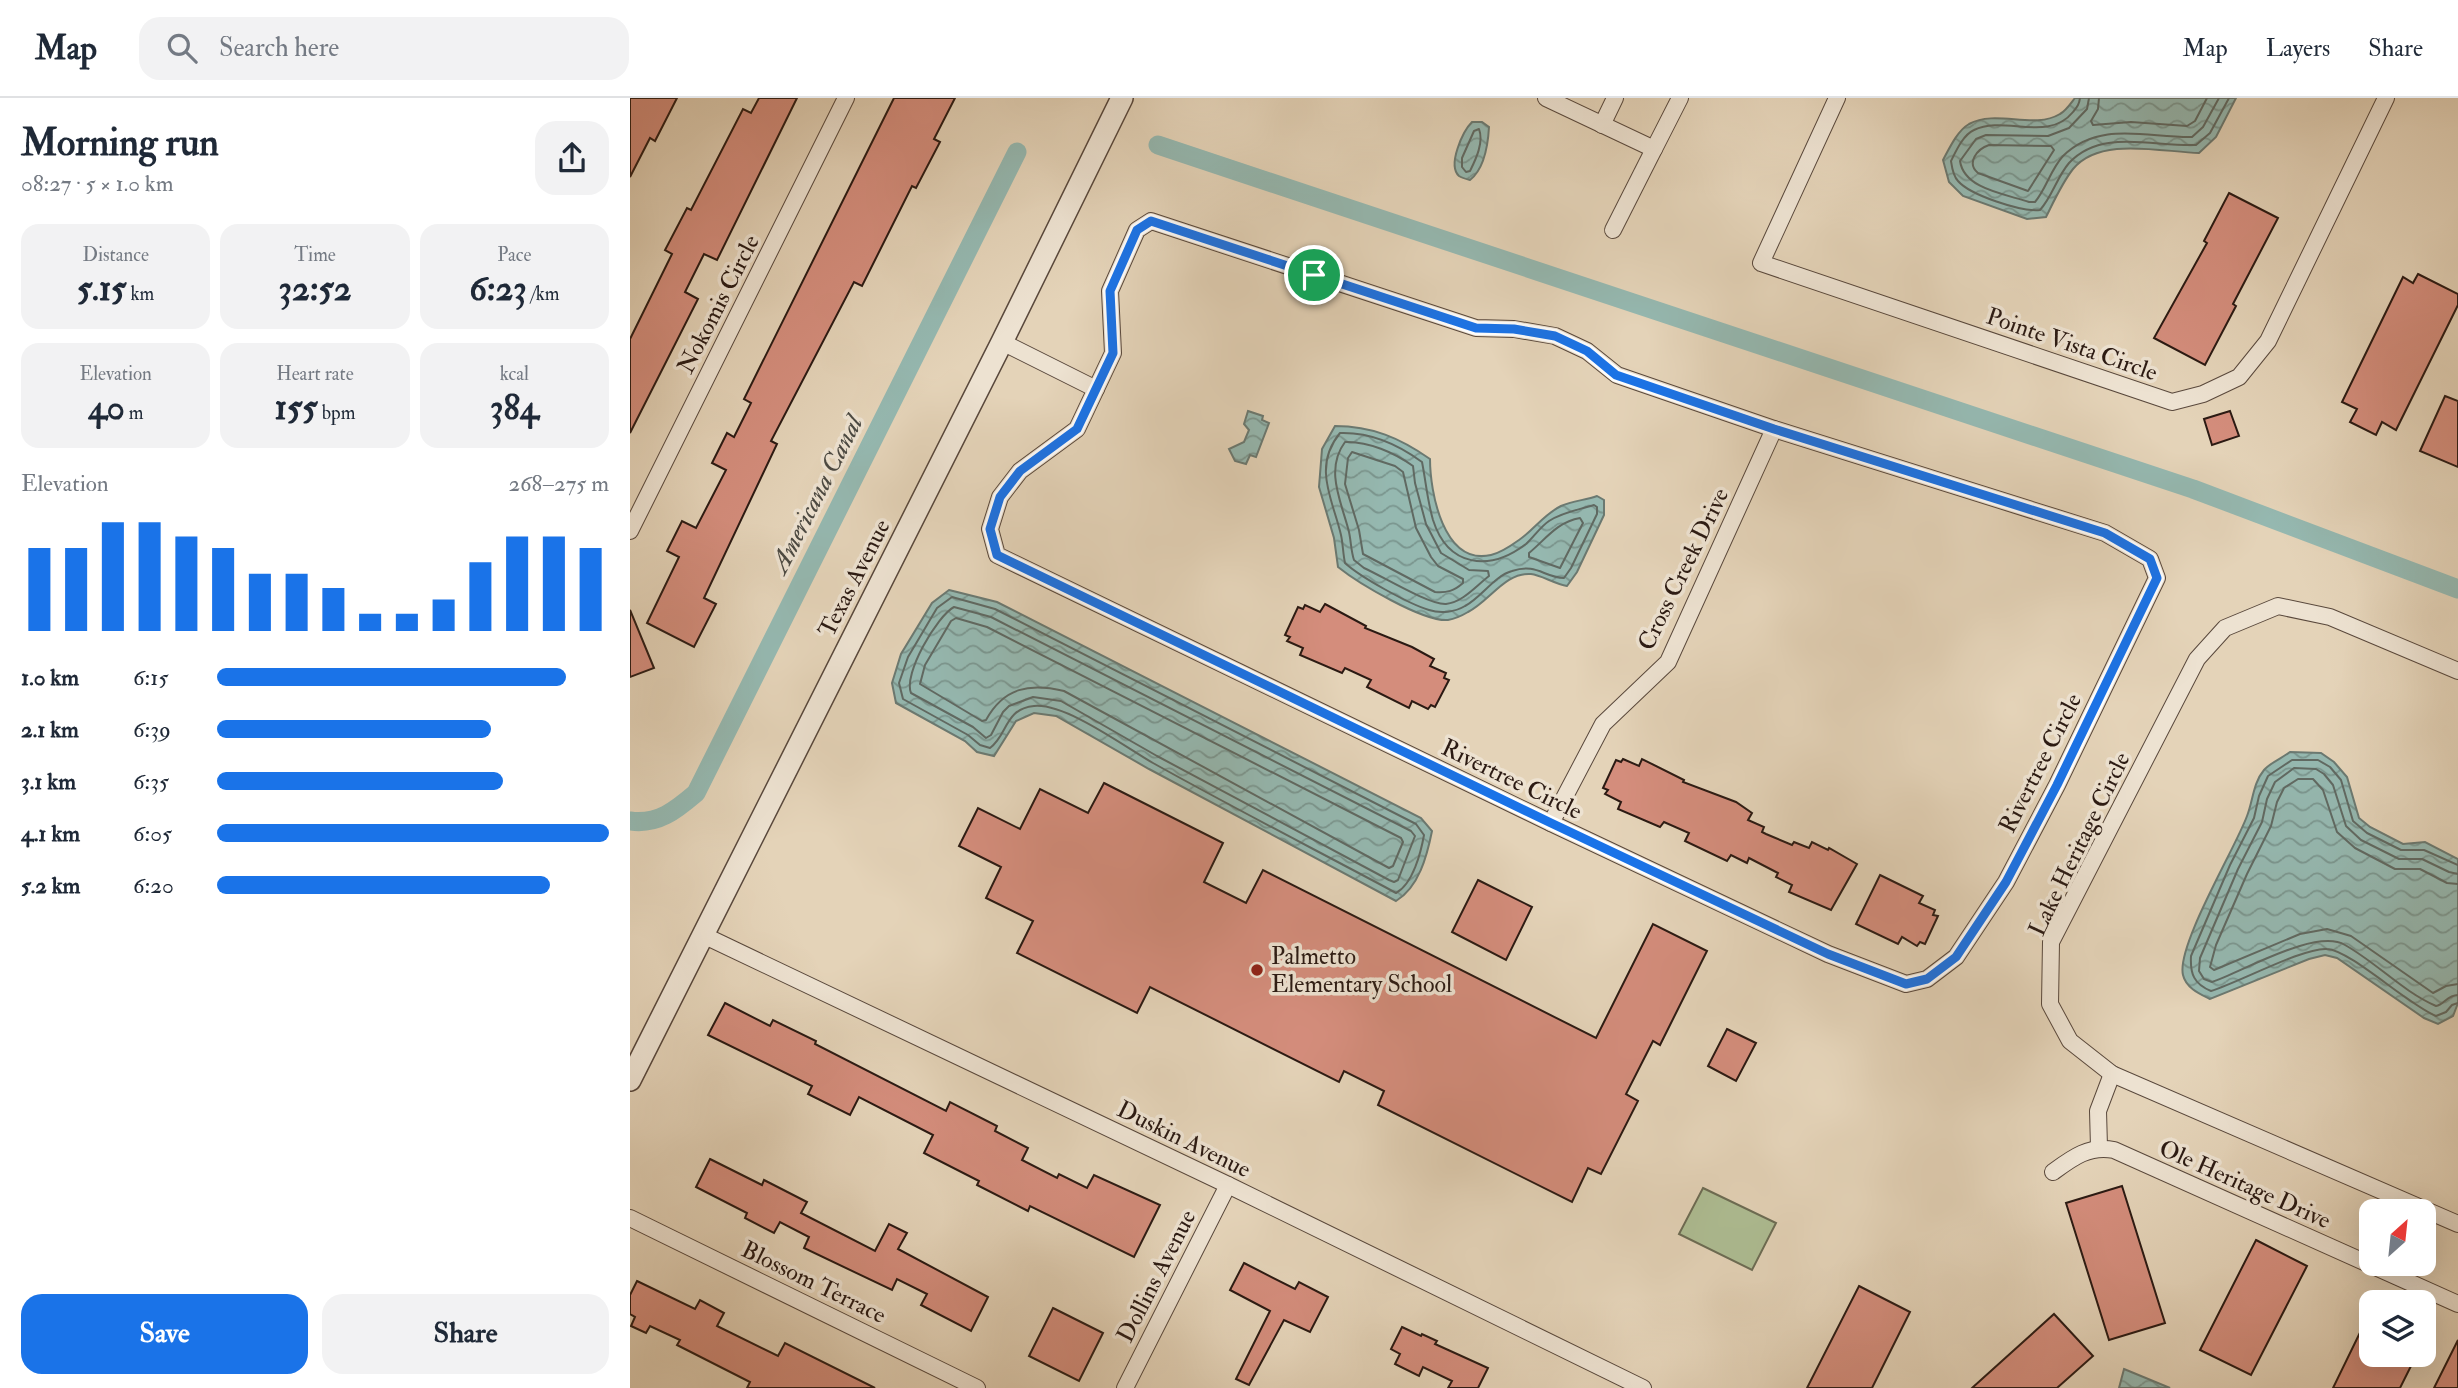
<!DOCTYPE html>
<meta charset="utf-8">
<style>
:root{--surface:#fff;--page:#f2f2f3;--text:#1f2937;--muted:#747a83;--line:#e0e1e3;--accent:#1a73e8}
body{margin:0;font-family:"IM FELL Double Pica",serif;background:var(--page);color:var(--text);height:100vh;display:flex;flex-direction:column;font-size:26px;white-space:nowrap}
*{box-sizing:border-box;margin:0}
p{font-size:23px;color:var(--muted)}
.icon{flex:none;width:38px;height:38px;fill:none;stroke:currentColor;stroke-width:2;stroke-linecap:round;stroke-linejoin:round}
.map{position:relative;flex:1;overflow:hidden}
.sheet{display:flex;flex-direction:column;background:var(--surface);width:630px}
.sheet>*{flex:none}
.needle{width:46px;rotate:27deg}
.controls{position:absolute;left:1729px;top:1101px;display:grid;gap:14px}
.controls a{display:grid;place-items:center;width:77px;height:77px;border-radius:14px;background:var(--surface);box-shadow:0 7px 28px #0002;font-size:35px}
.pin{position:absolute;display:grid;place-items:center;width:60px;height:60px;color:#fff;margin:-30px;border:4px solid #fff;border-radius:50%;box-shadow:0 2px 7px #0007}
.round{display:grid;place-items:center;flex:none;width:74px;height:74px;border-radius:21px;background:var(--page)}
.headline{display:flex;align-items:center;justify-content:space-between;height:119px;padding:0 21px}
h1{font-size:38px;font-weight:800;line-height:52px}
.stats{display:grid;grid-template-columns:repeat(3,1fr);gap:10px;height:119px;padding:7px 21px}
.stats div{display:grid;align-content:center;border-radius:18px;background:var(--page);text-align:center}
.stats b{font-size:35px;font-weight:800}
.stats small{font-size:19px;font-weight:400}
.stats p{font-size:19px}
.chart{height:196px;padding:14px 21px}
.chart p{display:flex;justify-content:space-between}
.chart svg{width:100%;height:126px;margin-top:7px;stroke:var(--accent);stroke-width:6}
.cta{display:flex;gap:14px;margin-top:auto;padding:14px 21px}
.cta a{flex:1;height:80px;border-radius:21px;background:var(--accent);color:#fff;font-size:28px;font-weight:800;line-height:80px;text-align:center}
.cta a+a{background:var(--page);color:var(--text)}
ul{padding:0 21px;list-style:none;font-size:23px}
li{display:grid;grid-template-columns:112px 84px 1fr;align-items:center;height:52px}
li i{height:18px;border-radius:9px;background:var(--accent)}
header{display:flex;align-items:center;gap:42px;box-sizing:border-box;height:98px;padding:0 35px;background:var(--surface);border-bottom:2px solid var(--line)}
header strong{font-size:33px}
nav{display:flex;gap:38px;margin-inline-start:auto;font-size:24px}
.search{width:490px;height:63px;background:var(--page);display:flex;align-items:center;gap:18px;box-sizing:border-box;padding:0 24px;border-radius:21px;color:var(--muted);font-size:26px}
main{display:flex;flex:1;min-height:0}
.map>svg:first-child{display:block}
</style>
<header>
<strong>Map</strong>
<div class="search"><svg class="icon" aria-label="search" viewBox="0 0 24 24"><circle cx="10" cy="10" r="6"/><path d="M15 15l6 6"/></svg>Search here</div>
<nav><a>Map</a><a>Layers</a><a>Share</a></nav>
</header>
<main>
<section class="sheet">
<div class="headline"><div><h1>Morning run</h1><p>08:27 · 5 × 1.0 km</p></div><a class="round"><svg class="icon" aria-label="share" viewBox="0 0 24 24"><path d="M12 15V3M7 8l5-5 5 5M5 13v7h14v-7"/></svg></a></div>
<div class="stats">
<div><p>Distance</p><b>5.15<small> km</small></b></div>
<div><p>Time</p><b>32:52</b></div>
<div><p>Pace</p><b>6:23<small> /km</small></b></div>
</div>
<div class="stats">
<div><p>Elevation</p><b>40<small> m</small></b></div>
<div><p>Heart rate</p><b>155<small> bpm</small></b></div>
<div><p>kcal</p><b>384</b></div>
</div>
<div class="chart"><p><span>Elevation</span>268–275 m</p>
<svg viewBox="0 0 160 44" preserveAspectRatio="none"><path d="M5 44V15M15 44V15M25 44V6M35 44V6M45 44V11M55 44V15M65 44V24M75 44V24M85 44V29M95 44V38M105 44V38M115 44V33M125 44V20M135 44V11M145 44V11M155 44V15"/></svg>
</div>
<ul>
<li><b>1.0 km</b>6:15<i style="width:89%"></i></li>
<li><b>2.1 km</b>6:39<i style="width:70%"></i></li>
<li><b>3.1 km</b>6:35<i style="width:73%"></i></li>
<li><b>4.1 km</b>6:05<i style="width:100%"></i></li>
<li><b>5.2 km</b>6:20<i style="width:85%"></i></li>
</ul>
<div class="cta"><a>Save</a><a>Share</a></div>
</section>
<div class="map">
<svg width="1828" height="1290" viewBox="0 0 1828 1290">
<defs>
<pattern id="water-waves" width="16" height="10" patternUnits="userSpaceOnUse" patternTransform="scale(1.75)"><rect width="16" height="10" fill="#95b8b0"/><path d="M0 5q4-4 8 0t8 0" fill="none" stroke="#7a958e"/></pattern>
</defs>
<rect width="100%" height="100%" fill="#e4d3b8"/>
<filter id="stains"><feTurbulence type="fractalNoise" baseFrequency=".00286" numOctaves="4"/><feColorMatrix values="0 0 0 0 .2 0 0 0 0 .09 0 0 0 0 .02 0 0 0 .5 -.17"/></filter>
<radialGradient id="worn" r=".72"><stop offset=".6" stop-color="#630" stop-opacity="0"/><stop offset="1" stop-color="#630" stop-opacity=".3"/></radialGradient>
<polygon fill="#aebe94" stroke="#6c6c54" stroke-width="2" points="1073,1090 1146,1125 1122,1172 1049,1136"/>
<g fill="url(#water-waves)" stroke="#6b7971" stroke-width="2">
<path d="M1445 0H1606L1586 39 1569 55C1531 54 1470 38 1443 71 1432 85 1424 103 1416 119L1397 121 1333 98 1319 84 1313 62C1319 51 1327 33 1339 26 1367 11 1403 32 1430 16 1436 13 1441 5 1445 0Z"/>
<path d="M842 24H852L859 29C858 47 854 71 840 82 836 81 832 80 829 78 817 67 833 33 842 24Z"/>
<polygon points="618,313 633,318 632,322 639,325 626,359 620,357 616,366 605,363 599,351 614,344 619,332 614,326"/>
<path d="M705 328C742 328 770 340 800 361 800 393 813 468 861 457 870 455 882 447 889 442 905 431 913 417 931 408 942 403 956 402 967 398L974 402V417L947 474 937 488C925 486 911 477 901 476 875 474 859 504 838 514 833 517 824 521 818 522 793 524 728 485 708 469L704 440 689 389 692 351Z"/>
<path d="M319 492 367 504 791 720 802 733C797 758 789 789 766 803L519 671 426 618 404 615 386 623 364 658 347 654 335 643 266 605 262 585 271 556 302 505Z"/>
<path d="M1660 654 1691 655 1704 664 1717 679 1729 720 1740 729 1773 746 1795 744 1828 761V905L1823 918 1808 926 1794 920 1707 860 1695 857 1679 861 1580 901C1570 896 1556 890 1553 877 1546 848 1606 749 1617 718 1623 703 1623 685 1634 672 1640 665 1652 660 1660 654Z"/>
<polygon points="1494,1271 1540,1290 1489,1290"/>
</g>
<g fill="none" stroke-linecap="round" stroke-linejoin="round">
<g stroke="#606962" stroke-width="2">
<path d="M1450 0C1449 7 1447 9 1443 14 1418 45 1374 17 1344 32 1333 37 1326 53 1321 63 1322 70 1323 78 1328 83 1340 97 1391 114 1410 112 1422 99 1427 79 1439 65 1471 30 1524 49 1566 47L1580 35 1599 0"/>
<path d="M1459 0 1457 11 1439 30 1418 38 1356 37 1346 41 1330 63C1334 91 1375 96 1399 104H1405C1416 91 1421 71 1433 58 1470 22 1518 40 1562 39L1573 29 1589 0"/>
<polyline points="1469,0 1468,11 1461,23 1463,27 1501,24 1557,28 1565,23 1577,0"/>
<path d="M849 31C854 44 846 61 840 73L836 74 832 69V60L844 33Z"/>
<path d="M1359 47 1421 48 1424 52 1398 93 1348 75C1336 65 1347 51 1359 47Z"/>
<path d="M710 335C740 334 769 347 792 364 796 384 797 401 803 422 818 469 859 474 896 446 904 439 910 429 919 423 933 414 948 412 964 407L967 409V416L941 470 934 480C913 479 907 465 882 473 864 478 852 499 835 508 825 514 811 516 799 512 779 506 730 479 715 465 713 456 713 446 711 437 703 402 682 369 710 335Z"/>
<path d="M715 344C738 343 765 355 783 368L785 385 796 426 811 455 839 472 858 473 859 478C846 488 833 504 816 506 799 507 752 478 734 470L724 462C721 453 721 443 719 434 712 405 694 372 715 344Z"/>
<path d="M722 354 765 368 773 374 786 430 801 459 808 468 833 481V485C824 493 817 495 805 494L733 456 729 432 715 386 718 360Z"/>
<path d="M950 420 953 425 930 470 899 459V455C916 441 927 424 950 420Z"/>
<path d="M322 499 365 511 786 726 794 737C791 754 783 786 766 795L755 789C678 748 600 708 523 665 495 649 436 605 404 608 374 611 378 637 360 650L350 647 338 637 273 601 269 585 278 559 307 510Z"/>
<path d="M324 509 361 519 781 733 785 738 768 782 764 784 759 782 527 658 431 603 403 599 379 608 373 614 361 637 356 640 343 629 281 595C273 576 307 518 324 509Z"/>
<path d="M326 520 357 529 771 740 773 744 763 768 759 770 434 593C400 585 374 589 356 622L352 623 290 586 295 567 321 523Z"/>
<path d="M1828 767 1794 752H1771L1737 735 1723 723 1711 682 1700 669 1688 662H1662L1638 678 1629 698 1624 720 1600 767 1561 858C1560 876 1564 886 1581 893 1608 885 1674 849 1697 851 1720 852 1777 906 1806 918L1816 914 1822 907 1828 905"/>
<path d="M1828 776 1819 774 1792 761H1769L1731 742 1716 728 1703 687 1694 676 1686 671 1664 670 1645 684 1637 701 1632 724 1608 771 1570 860 1569 873 1574 881 1582 884C1614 873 1686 830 1715 847 1747 865 1772 893 1806 908 1814 907 1817 897 1828 897"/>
<polyline points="1828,786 1817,785 1790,771 1765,771 1725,750 1707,734 1693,692 1683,681 1668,681 1654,690 1647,704 1641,728 1617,776 1586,847 1580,869 1584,872 1670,836 1697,831 1721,838 1803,895 1816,888 1828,886"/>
</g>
<g stroke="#95b8b0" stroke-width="19">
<polyline points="528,47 1563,391 1828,491"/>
<path d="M0 723C28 727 46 712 66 695L387 54"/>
</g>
</g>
<g fill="#d48d7c" stroke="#2b1a13" stroke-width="2">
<polygon points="0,0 47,0 25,43 20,40 0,79"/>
<polygon points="129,0 167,0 87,162 74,156 55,194 68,201 0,335 0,241 42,156 35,152 57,110 61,112 113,11 121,15"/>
<polygon points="264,0 325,0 304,41 310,44 286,90 282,88 232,188 224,184 141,343 147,346 74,500 86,506 64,549 17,525 49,459 37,453 52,423 66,430 96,372 82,365 97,335 104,339 121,305 114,301"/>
<polygon points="1599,95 1648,120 1603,206 1606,208 1575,267 1524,240 1577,145 1574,143"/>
<polygon points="1788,176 1828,196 1828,207 1766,332 1752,324 1746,337 1720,324 1727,311 1712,304 1773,179 1783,185"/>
<polygon points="1815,298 1828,303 1828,369 1790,353"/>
<polygon points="1600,313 1609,338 1582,347 1574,321"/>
<polygon points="695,506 736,528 735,530 782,549 804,561 800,568 816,575 814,580 819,582 805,609 801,607 798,611 782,603 779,610 737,589 741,582 715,570 712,575 670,557 673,550 657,543 660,539 655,537 668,509 673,511 675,507 690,514"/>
<polygon points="0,512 24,570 0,579"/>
<polygon points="993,661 1009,668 1012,661 1054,682 1053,684 1106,704 1122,715 1118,722 1134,729 1132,734 1136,736 1162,747 1164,744 1179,750 1182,744 1198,752 1199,750 1227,766 1201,812 1159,794 1162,787 1146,779 1148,775 1119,760 1117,765 1101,757 1097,763 1055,743 1059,735 1034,724 1030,729 988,711 991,704 975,696 978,692 973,690 986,662 991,664"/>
<polygon points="474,685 593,745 574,784 616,805 633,772 966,940 1023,826 1077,853 1030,947 1023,943 996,996 1008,1003 971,1076 958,1070 942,1104 748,1007 754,993 714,973 709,984 520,889 507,915 387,855 403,823 356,800 371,769 329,748 348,710 390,731 410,691 458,715"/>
<polygon points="1250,777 1293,798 1289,805 1305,812 1303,817 1308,818 1295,846 1290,844 1287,848 1272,839 1268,846 1226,826"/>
<polygon points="848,782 902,809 876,862 822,834"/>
<polygon points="95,905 140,928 143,922 186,943 185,946 316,1013 320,1004 367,1028 365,1033 398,1050 392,1062 427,1080 429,1076 457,1090 464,1077 530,1107 504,1159 400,1108 398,1113 347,1087 349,1083 294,1055 303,1037 229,999 220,1017 178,996 182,988 78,937"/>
<polygon points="1097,931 1126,945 1106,983 1078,968"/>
<polygon points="80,1061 132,1087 134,1082 177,1104 171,1115 245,1153 259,1126 277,1135 268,1151 358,1199 341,1233 291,1207 297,1196 267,1181 262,1192 174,1150 179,1139 150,1124 144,1135 115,1120 117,1115 66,1089"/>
<polygon points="1492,1088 1535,1225 1479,1242 1436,1105"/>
<polygon points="1626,1142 1677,1168 1621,1277 1570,1252"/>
<polygon points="614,1165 665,1191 669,1184 698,1199 680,1234 654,1222 619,1287 606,1281 640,1213 600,1192"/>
<polygon points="7,1183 65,1211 70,1202 94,1215 87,1228 148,1258 155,1245 245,1290 117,1290 120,1284 47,1247 50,1242 20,1228 16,1235 1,1228 5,1219 0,1216 0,1197"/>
<polygon points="1229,1188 1280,1214 1242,1290 1177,1290"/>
<polygon points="423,1210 473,1235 449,1283 399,1258"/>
<polygon points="1741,1212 1741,1256 1787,1256 1770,1290 1703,1290"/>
<polygon points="1424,1216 1463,1258 1427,1290 1342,1290"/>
<polygon points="772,1229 791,1238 792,1236 807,1243 805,1246 858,1270 848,1290 818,1290 822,1283 793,1269 789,1278 765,1266 770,1256 761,1251"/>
<polygon points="1828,1242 1828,1290 1804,1290"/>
</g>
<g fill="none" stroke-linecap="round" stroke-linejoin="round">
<g stroke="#59483c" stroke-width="18">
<g id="minor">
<polyline points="916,0 1024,51 1050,0"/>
<polyline points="1207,0 1131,165 1542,304 1573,296 1609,279 1638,243 1756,0"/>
<polyline points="972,27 985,0"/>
<polygon points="521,123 846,230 884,231 925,238 957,253 987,277 1144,331 1475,435 1520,461 1527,480 1427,687 1376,784 1326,859 1297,881 1276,886 1198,856 921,725 367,457 360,431 370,399 390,373 447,331 483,255 480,193 507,132"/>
<polyline points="983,132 1024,51"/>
<polyline points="372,244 466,291"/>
<polyline points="0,433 216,0"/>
<polyline points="1828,573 1700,519 1648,508 1595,530 1567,561 1421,844 1420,906 1440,943 1482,976 1828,1126"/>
<polyline points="921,725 973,626 1038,564 1144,331"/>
<polyline points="73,837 598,1087 1013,1290"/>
<polyline points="1469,1049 1468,1013 1482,976"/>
<path d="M1423 1074C1442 1060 1459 1047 1484 1052L1828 1206"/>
<polyline points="0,1120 347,1290"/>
<polyline points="495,1290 598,1087"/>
</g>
</g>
<g stroke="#59483c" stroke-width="24">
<polyline id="tertiary" points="0,982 372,244 492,0"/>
</g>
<use href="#minor" stroke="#ede2d1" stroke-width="16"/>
<use href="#tertiary" stroke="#ede2d1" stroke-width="21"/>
</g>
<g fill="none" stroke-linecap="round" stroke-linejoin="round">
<g stroke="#fff" stroke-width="14">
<polygon id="route" points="521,123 846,230 884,231 925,238 957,253 986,277 1144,331 1475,435 1520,461 1527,480 1427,687 1376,784 1326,859 1297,881 1276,886 1198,856 921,725 367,457 360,431 370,399 390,373 447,331 483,255 480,193 507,132"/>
</g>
<use href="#route" stroke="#1a73e8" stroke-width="9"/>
</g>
<circle fill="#8f2418" stroke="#ede2d1" stroke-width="2.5" cx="627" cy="872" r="7"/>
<g text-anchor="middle" stroke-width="7" stroke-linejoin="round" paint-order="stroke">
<g font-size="24" fill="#2b1a13" stroke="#ede2d1">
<text transform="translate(88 206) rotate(-63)" y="8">Nokomis Circle</text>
<text transform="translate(1442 246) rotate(19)" y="8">Pointe Vista Circle</text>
<text transform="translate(1053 471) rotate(-64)" y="8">Cross Creek Drive</text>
<text transform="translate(224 480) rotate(-63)" y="8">Texas Avenue</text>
<text transform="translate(1410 665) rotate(-63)" y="8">Rivertree Circle</text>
<text transform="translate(882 681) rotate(26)" y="8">Rivertree Circle</text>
<text transform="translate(1449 746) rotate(-64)" y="8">Lake Heritage Circle</text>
<text transform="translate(554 1041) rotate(26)" y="8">Duskin Avenue</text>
<text transform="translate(1615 1086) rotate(24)" y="8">Ole Heritage Drive</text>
<text transform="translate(526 1178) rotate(-63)" y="8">Dollins Avenue</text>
<text transform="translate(184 1184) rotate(26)" y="8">Blossom Terrace</text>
</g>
<g font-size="24" fill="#2b1a13" stroke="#ede2d1" text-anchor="start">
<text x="641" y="866">Palmetto<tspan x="641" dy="28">Elementary School</tspan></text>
</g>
<g font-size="26" font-style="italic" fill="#4b4942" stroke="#ede2d1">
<text transform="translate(186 396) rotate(-63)" y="9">Americana Canal</text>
</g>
</g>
<rect width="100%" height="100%" filter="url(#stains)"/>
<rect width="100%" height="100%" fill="url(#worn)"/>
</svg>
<div class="controls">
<a><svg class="needle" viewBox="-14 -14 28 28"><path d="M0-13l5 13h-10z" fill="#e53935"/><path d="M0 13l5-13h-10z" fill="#747a83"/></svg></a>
<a><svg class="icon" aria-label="layers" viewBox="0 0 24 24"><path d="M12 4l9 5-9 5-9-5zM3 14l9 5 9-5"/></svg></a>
</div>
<div class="pin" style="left:684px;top:177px;background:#1e9e55"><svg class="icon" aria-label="arrive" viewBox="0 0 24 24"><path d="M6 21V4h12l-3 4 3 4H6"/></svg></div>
</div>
</main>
